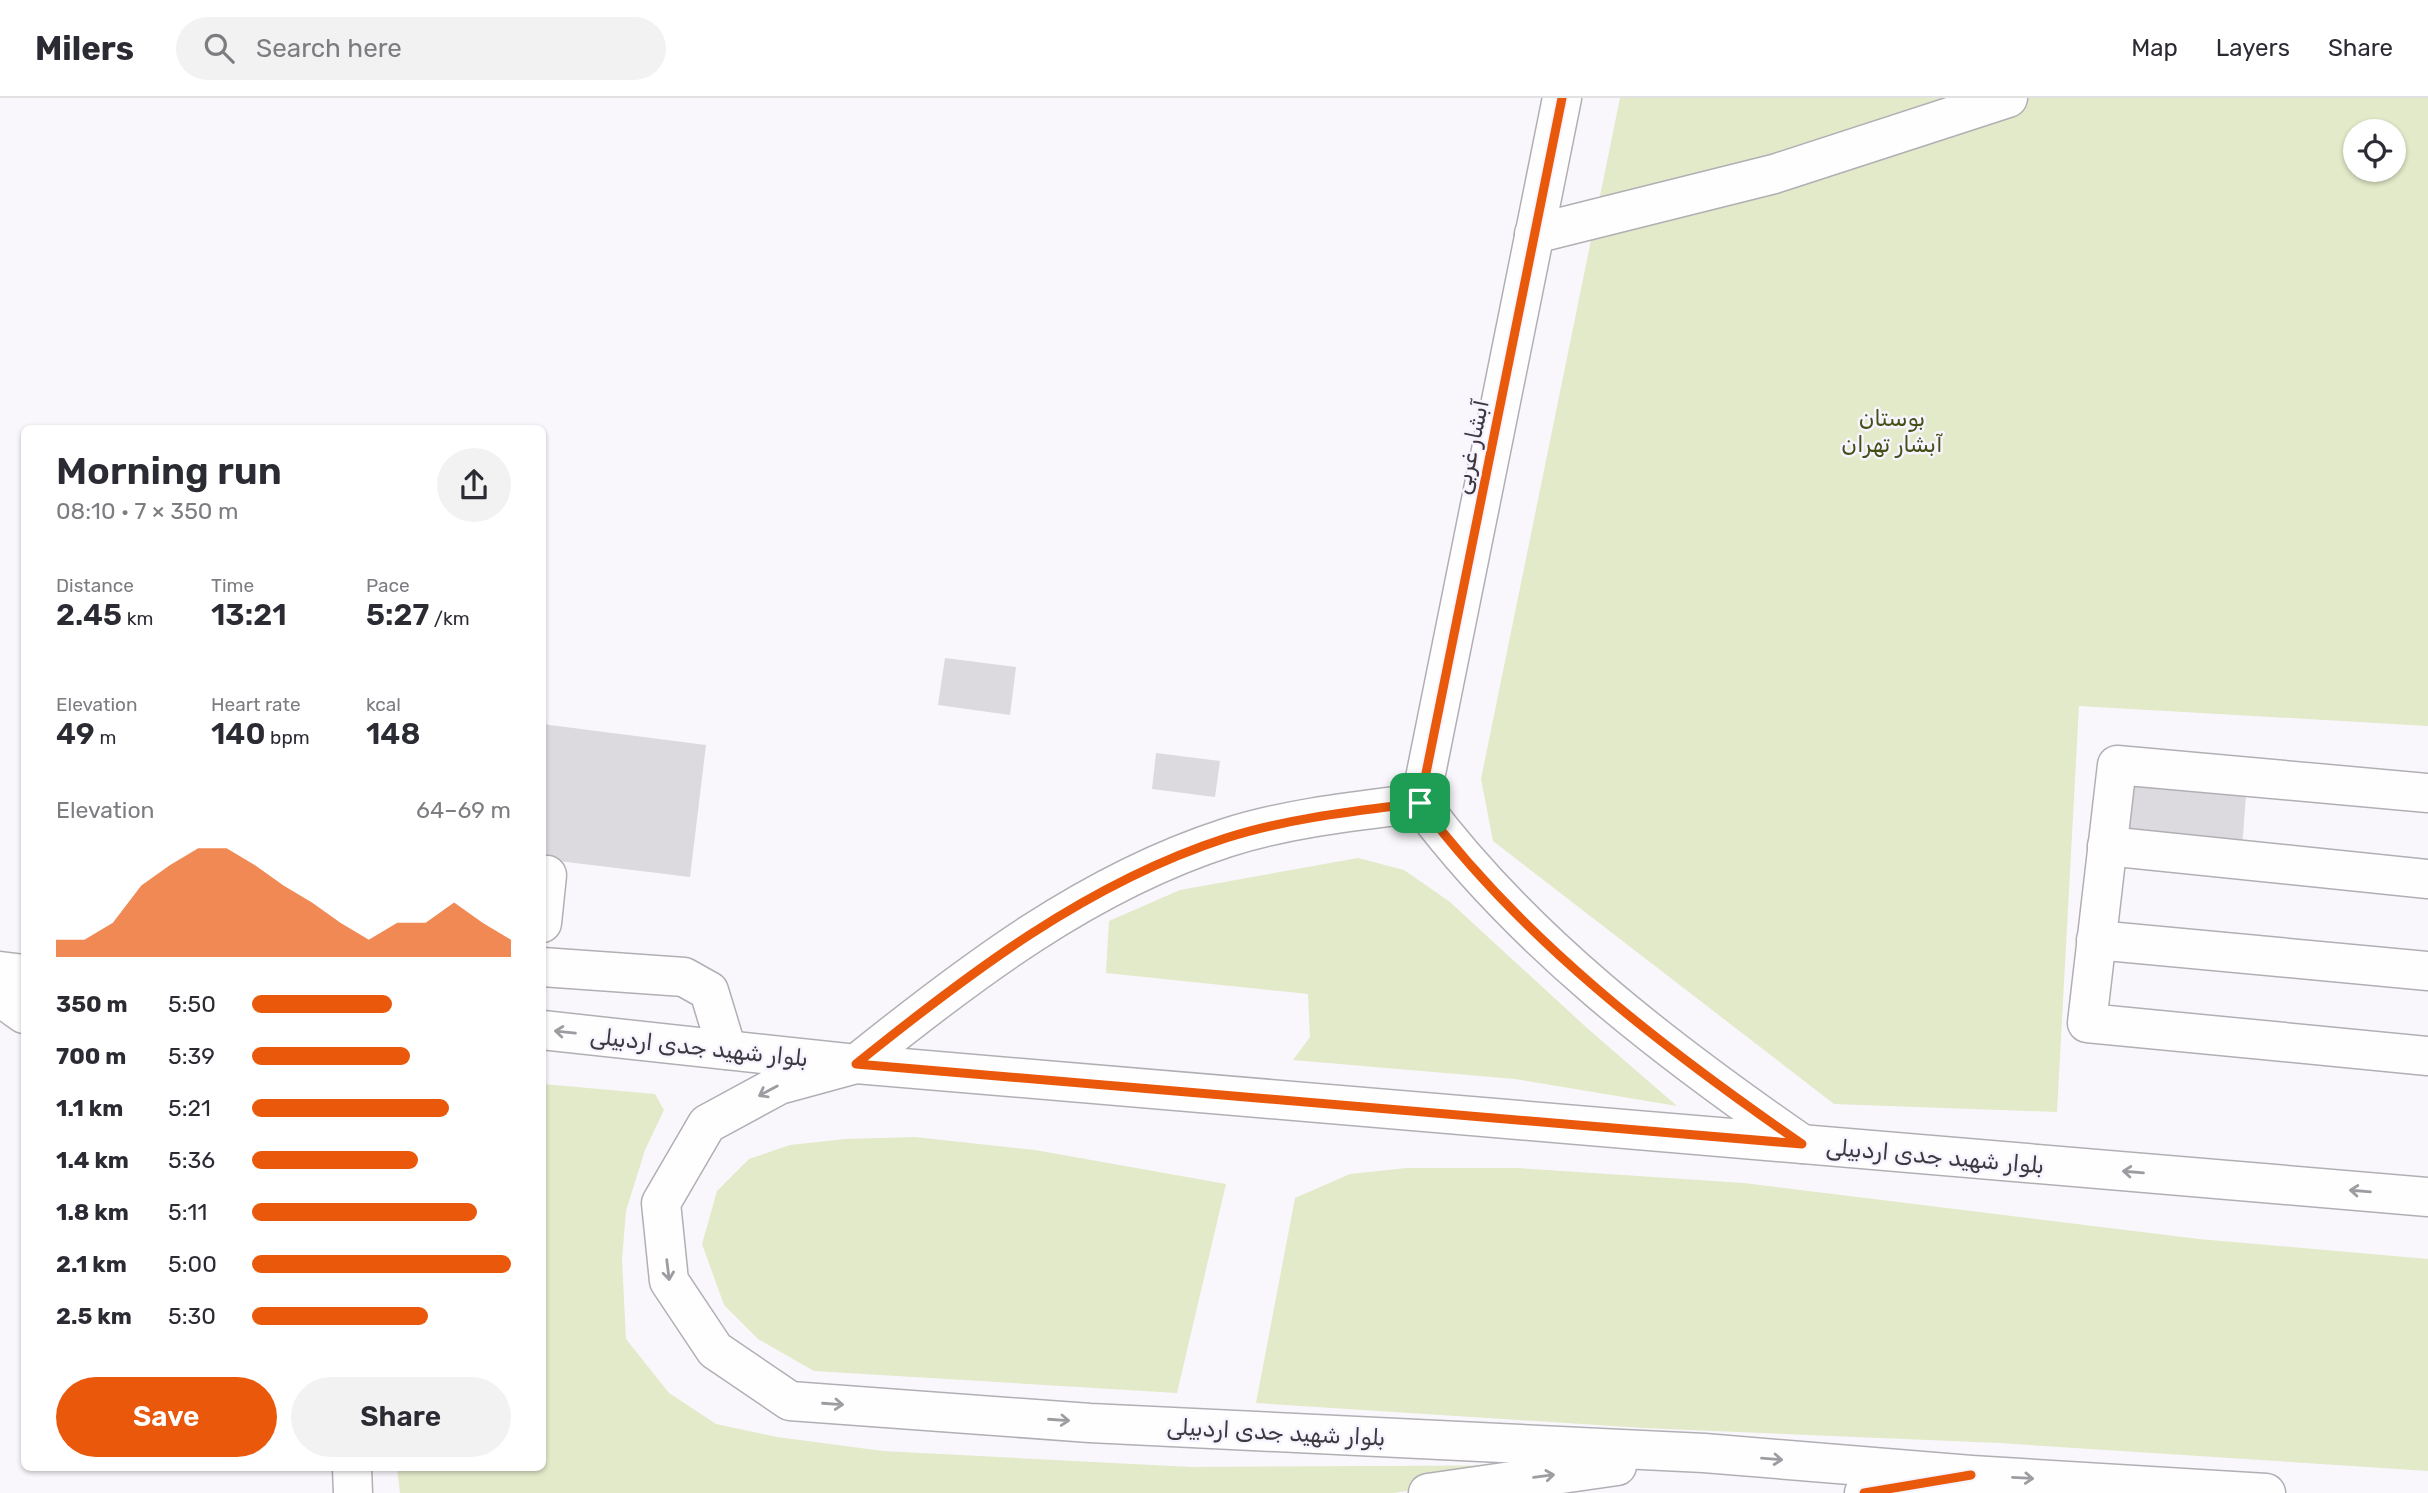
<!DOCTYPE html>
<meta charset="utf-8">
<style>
:root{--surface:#fff;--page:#f2f2f3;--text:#2b2b33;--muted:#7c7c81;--line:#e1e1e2;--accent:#ea580c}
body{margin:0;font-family:Rubik,Vazirmatn,sans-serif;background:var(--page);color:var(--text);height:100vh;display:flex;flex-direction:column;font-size:26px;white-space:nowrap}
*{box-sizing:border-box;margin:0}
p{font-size:23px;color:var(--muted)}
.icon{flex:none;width:38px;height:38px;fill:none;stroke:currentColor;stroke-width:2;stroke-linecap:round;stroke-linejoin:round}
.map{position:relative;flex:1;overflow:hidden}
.panel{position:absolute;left:21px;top:327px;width:525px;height:1046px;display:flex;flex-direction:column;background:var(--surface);border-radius:10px;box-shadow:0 2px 5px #0004}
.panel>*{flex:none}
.fabs{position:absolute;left:2343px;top:21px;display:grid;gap:14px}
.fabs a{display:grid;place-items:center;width:63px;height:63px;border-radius:50%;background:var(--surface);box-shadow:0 2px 5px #0004;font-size:35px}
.pin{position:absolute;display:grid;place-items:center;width:60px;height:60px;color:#fff;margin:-30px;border-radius:14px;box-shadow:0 4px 10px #0006}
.round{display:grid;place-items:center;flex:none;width:74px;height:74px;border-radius:37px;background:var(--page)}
.headline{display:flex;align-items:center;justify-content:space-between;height:119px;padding:0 35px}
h1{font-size:38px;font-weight:600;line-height:52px}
.stats{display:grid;grid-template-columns:repeat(3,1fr);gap:10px;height:119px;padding:7px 35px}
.stats div{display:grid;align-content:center}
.stats b{font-size:30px;font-weight:600}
.stats small{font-size:19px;font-weight:400}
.stats p{font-size:19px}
.chart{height:196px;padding:14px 35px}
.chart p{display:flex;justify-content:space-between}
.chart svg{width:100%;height:126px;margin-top:7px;fill:var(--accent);opacity:.7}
.action{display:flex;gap:14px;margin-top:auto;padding:14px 35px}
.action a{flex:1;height:80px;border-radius:42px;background:var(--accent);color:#fff;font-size:28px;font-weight:600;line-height:80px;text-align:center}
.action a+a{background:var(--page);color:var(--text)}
ul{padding:0 35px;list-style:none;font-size:23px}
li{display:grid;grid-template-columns:112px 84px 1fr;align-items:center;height:52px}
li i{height:18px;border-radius:9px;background:var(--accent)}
header{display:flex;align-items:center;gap:42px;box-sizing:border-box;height:98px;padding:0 35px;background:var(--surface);border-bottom:2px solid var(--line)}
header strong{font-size:33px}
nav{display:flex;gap:38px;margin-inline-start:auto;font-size:24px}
.search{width:490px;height:63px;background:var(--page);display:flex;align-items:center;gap:18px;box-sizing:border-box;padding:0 24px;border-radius:38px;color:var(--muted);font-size:26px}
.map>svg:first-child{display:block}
</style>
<header>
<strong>Milers</strong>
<div class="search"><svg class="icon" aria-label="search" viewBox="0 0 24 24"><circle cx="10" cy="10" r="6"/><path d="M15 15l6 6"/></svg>Search here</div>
<nav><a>Map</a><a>Layers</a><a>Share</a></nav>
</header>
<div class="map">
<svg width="2428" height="1395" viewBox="0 0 2428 1395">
<rect width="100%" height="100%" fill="#f9f7fc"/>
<g fill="#e2eac9" fill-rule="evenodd">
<path d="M1620 0H2428V628L2079 608 2057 1014 1834 1006 1493 743 1481 681ZM2356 33H2394V72H2356Z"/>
<polygon points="1358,760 1404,772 1450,804 1587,930 1677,1008 1515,981 1293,962 1310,939 1308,896 1106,875 1109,823 1180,792"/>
<polygon points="543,986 655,996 664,1012 645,1052 626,1113 622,1162 626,1241 669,1295 716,1326 777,1339 883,1353 1191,1369 1559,1367 1394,1395 400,1395 397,1370 542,1370"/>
<polygon points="915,1039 1035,1052 1226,1086 1177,1295 814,1273 758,1241 724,1207 702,1146 717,1093 749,1061 790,1047 845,1041"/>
<polygon points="1407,1070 1517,1070 1744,1085 2199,1141 2428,1161 2428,1373 1999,1345 1643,1330 1256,1305 1295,1100 1350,1076"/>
</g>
<g fill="#dcdadf">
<polygon points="945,560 1016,569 1010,617 938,607"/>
<polygon points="542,626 706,647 690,779 542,761"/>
<polygon points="1156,655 1220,663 1215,699 1152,691"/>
<polygon points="2120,674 2247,685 2242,750 2115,740"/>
</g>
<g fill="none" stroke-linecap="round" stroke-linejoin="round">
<g stroke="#b1afb4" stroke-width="41">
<g id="minor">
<polyline points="1534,136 1774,76 2008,0"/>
<polyline points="2428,695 2117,667 2087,925 2428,958"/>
<polyline points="1420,705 1562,0"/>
<path d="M1420 705C1522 842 1663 950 1802 1046"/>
<polyline points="2107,748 2428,781"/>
<polyline points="542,825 547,777"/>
<polyline points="2096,842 2428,873"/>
<polyline points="542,869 684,879 709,893 727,952"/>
<path d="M856 966C969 875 1087 785 1226 740 1288 720 1356 713 1420 705"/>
<polyline points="1864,1395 1945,1382"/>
</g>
</g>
<g stroke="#b1afb4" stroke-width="41">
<g id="major">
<polyline points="0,873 24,876"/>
<polyline points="0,899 24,916"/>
<polyline points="542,932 856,966 2428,1099"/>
<polyline points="856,966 779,987 707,1026 661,1105 669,1183 715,1252 790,1303 1090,1325 1704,1355 1971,1377 2266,1395"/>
<polyline points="352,1370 353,1395"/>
<polyline points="1428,1395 1617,1368"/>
</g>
</g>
<use href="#minor" stroke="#fefeff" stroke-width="38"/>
<use href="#major" stroke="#fefeff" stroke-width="38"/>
<g stroke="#f8f4ff" stroke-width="13">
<g id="cycleway">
<polyline points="1420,705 1562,0"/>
<path d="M1420 705C1522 842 1663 950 1802 1046"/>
<path d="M856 966C969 875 1087 785 1226 740 1288 720 1356 713 1420 705"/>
<polyline points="1864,1395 1971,1377"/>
</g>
</g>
<use href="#cycleway" stroke="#e8590c" stroke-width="9"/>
</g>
<defs><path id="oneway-shaft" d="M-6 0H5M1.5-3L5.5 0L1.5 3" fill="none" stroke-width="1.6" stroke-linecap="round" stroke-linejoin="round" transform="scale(1.75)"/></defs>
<g stroke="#9d9ca0">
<use href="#oneway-shaft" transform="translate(565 934) rotate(-174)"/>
<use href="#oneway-shaft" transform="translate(768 993) rotate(152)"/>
<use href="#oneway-shaft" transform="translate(2133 1074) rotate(-175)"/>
<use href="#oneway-shaft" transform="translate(2360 1093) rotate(-175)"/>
<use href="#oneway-shaft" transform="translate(668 1172) rotate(83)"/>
<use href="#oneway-shaft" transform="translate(833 1306) rotate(4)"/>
<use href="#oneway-shaft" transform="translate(1059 1322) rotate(4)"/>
<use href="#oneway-shaft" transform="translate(1772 1361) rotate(5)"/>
<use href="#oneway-shaft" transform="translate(1544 1378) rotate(-8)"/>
<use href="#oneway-shaft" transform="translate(2023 1380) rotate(3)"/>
</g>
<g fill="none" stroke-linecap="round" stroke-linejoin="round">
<g stroke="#fff" stroke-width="14">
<path id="route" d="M1420 705C1522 842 1663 950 1802 1046L856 966C969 875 1087 785 1226 740 1288 720 1356 713 1420 705Z"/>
</g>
<use href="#route" stroke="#ea580c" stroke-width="9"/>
</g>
<g text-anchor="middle" stroke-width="5" stroke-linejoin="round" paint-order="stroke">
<g font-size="23" fill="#445015" stroke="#f8f4ff">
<text x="1892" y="328">بوستان<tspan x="1892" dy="26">آبشار تهران</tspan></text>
</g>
<g font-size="23" fill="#3c3940" stroke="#f8f4ff">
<text transform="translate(1471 349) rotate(-78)" y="8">آبشار غربی</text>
<text transform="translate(699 949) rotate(6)" y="8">بلوار شهید جدی اردبیلی</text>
<text transform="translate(1935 1058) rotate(5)" y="8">بلوار شهید جدی اردبیلی</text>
<text transform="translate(1276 1334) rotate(3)" y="8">بلوار شهید جدی اردبیلی</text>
</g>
</g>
</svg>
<div class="fabs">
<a><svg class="icon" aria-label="locate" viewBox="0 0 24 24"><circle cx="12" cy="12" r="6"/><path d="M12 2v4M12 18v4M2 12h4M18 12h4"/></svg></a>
</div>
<div class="pin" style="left:1420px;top:705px;background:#1e9e55"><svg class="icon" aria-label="arrive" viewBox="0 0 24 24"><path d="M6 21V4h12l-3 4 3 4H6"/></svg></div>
<section class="panel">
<div class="headline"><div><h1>Morning run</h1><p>08:10 · 7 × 350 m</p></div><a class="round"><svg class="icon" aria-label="share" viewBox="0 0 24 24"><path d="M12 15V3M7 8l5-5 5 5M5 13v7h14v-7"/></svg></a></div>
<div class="stats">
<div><p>Distance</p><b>2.45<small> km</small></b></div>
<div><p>Time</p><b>13:21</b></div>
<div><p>Pace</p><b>5:27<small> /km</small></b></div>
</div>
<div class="stats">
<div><p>Elevation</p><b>49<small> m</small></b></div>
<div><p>Heart rate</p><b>140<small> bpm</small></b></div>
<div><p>kcal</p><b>148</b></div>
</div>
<div class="chart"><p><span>Elevation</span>64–69 m</p>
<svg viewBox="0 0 160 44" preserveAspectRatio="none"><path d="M0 44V38L10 38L20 32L30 19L40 12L50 6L60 6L70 12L80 19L90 25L100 32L110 38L120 32L130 32L140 25L150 32L160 38V44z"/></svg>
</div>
<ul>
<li><b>350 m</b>5:50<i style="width:54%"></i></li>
<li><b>700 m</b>5:39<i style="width:61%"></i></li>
<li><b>1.1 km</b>5:21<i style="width:76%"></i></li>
<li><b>1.4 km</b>5:36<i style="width:64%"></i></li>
<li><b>1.8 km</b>5:11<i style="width:87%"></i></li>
<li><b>2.1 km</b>5:00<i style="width:100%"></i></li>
<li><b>2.5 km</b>5:30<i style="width:68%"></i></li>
</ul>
<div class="action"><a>Save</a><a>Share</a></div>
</section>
</div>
